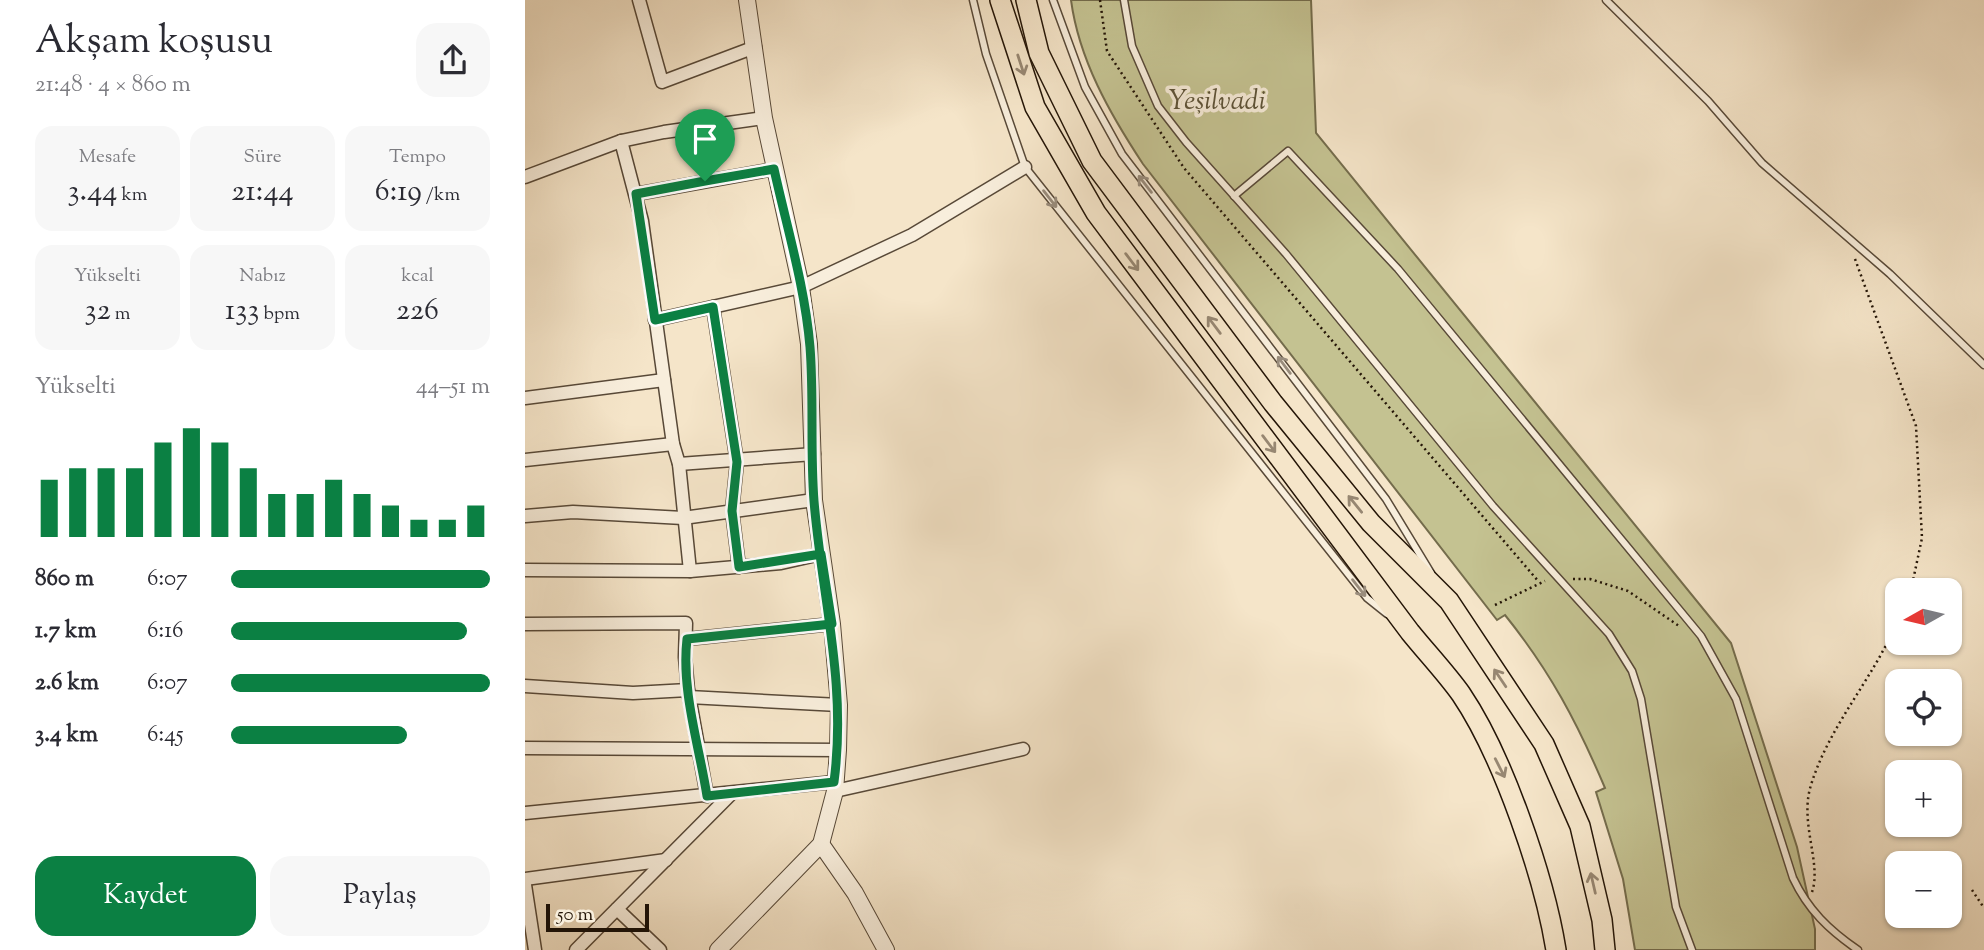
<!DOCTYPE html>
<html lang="tr">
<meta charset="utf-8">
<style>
:root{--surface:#fff;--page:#f7f7f7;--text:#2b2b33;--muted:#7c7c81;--accent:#0b8043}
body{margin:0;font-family:"Sorts Mill Goudy",serif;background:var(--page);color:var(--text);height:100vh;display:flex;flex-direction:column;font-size:26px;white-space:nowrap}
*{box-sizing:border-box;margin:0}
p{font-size:23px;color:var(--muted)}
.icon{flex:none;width:38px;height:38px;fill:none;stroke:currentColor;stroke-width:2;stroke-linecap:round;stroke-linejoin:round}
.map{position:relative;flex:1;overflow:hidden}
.side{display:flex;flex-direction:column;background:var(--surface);width:525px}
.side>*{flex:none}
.needle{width:46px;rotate:262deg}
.fabs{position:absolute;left:1360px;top:578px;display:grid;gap:14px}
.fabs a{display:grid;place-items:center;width:77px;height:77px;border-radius:14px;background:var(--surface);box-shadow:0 2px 5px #0004;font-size:35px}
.scale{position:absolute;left:21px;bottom:18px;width:103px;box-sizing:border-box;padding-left:7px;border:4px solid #241507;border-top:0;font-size:19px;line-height:24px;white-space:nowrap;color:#241507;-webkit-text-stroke:5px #f8eedc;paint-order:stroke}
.pin{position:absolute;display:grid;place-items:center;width:60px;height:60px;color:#fff;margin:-72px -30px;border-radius:50% 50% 50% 0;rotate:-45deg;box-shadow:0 0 7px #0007}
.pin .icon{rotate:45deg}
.round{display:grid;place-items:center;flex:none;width:74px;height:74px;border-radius:21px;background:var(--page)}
.overview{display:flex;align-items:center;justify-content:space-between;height:119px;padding:0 35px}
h1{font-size:38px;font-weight:600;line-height:52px}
.metrics{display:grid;grid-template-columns:repeat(3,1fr);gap:10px;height:119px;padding:7px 35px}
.metrics div{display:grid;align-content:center;border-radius:18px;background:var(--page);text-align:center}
.metrics b{font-size:30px;font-weight:600}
.metrics small{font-size:19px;font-weight:400}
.metrics p{font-size:19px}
.chart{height:196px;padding:14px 35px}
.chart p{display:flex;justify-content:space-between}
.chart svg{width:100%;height:126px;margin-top:7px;stroke:var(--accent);stroke-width:6}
.cta{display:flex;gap:14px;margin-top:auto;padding:14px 35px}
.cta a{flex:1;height:80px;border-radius:21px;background:var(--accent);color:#fff;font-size:28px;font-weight:600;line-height:80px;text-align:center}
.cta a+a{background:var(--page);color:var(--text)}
ul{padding:0 35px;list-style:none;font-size:23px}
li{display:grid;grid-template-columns:112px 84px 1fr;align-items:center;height:52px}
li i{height:18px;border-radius:9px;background:var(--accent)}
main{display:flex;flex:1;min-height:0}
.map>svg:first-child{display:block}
</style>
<main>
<section class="side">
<div class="overview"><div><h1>Akşam koşusu</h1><p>21:48 · 4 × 860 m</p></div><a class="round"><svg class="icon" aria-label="share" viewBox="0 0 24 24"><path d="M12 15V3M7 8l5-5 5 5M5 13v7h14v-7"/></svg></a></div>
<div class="metrics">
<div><p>Mesafe</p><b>3.44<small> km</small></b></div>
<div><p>Süre</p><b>21:44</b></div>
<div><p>Tempo</p><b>6:19<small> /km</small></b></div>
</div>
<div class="metrics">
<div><p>Yükselti</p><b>32<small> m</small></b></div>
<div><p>Nabız</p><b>133<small> bpm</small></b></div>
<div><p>kcal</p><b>226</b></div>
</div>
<div class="chart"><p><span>Yükselti</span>44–51 m</p>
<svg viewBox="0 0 160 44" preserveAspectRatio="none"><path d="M5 44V24M15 44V20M25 44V20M35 44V20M45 44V11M55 44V6M65 44V11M75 44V20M85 44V29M95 44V29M105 44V24M115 44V29M125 44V33M135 44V38M145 44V38M155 44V33"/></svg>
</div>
<ul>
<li><b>860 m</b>6:07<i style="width:100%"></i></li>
<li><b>1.7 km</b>6:16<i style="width:91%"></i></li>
<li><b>2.6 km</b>6:07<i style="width:100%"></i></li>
<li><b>3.4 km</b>6:45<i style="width:68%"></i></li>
</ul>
<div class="cta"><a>Kaydet</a><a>Paylaş</a></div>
</section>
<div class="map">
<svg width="1459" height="950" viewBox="0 0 1459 950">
<rect width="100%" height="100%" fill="#f5e5c9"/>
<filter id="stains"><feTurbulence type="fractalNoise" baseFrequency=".00286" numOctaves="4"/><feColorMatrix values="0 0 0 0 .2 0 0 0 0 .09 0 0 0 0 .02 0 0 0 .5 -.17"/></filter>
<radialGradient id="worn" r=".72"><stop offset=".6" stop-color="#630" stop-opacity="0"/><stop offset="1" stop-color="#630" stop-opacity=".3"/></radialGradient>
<path fill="#c4c291" stroke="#746c4c" stroke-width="2" d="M546 0H786L791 133 1206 643 1272 847 1290 929V950H1110L1098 879 1071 792 1080 788C1052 722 1025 671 980 615L972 620 618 164C585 114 554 60 546 0Z"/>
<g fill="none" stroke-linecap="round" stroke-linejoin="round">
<g stroke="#584938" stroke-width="9">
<g id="service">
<polyline points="448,0 461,54 500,167 842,598 862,614"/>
<polyline points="528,0 560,87 597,154 861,499 906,573"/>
<polyline points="599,0 607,46 633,106 661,142 761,254 968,506 1084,634 1107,671 1116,699 1151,907 1167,950"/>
<polyline points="1081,0 1183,101 1237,163 1365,274 1459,365"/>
<path d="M709 196 763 151 873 269 1176 636 1211 699 1268 878C1283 910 1304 930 1333 950"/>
</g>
</g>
<g stroke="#584938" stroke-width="15">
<g id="minor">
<polyline points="114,0 137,82 230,47"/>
<polyline points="96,141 117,221 148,444 154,464 165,571"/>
<polyline points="0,177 96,141 139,132 239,118"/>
<polyline points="111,194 249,169"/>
<polyline points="188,307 212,462 207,511 214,567"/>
<polyline points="130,320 276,287 387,235 500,167"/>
<polyline points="0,398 139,380"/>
<polyline points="0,460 148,444"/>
<polyline points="154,464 289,454"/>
<polyline points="0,516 48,512 158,518 289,500"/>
<polyline points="0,570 165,571 256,563 296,554"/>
<polyline points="0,624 161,623 160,657 163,690 182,796"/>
<polyline points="162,639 307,624"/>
<polyline points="0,686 108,693 163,690"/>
<polyline points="164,697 314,705"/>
<polyline points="0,748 313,750"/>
<polyline points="310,791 498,749"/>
<polyline points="0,813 309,782"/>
<polyline points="0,879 141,860"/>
<polyline points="0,885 10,950"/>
<polyline points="92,909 135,950"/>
<polyline points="51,950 206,794"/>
</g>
</g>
<g stroke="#584938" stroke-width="18">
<g id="tertiary">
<polyline points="296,844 330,893 361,950"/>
<polyline points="193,950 296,844 310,791 313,750 314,705 307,624 289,500 284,344 276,287 239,118 222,0"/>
</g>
</g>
<g stroke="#241507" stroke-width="22">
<g id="primary">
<path d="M475 0 510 107 571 213 885 632C902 653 921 673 936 694 978 756 1019 876 1031 950"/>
<polyline points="501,0 514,53 567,161 748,403 846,523 924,601 1019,744 1055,826 1077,920 1080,950"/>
</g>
</g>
<g stroke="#241507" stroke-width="2.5" stroke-dasharray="2 3.5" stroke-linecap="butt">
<polyline points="575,0 582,51 659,168 1014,582"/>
<polyline points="1330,259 1391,426 1397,538 1386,590"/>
<polyline points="1048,579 1065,579 1103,591 1154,626"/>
<polyline points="970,605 1020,581"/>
<polyline points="1447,890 1459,908"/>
<path d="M1287 892C1297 863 1274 823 1286 785 1304 726 1348 679 1372 622"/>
</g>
<use href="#service" stroke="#f8eedc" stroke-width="6"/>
<use href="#minor" stroke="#f8eedc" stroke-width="12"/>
<use href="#tertiary" stroke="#f8eedc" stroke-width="16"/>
<use href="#primary" stroke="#f5e5c9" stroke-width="19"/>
</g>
<defs><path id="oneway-shaft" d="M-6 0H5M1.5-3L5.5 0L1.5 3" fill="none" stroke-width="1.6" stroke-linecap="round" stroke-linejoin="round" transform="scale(1.75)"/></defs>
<g stroke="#978772">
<use href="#oneway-shaft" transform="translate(496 65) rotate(72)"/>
<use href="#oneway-shaft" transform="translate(607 262) rotate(53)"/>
<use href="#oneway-shaft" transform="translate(689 325) rotate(-127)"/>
<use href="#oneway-shaft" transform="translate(744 444) rotate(53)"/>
<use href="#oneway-shaft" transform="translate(830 504) rotate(-129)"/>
<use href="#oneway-shaft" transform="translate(975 678) rotate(-124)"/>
<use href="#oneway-shaft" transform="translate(975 768) rotate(63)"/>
<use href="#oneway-shaft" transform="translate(1068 883) rotate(-103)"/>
</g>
<g stroke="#998c7c">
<use href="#oneway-shaft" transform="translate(620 184) rotate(-128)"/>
<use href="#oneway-shaft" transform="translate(525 199) rotate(52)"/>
<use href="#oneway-shaft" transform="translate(759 365) rotate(-127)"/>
<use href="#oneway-shaft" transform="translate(834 588) rotate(52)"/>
</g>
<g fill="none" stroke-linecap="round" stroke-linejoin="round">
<g stroke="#fff" stroke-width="14">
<path id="route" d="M180 181 249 169C262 228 280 287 285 347 289 398 285 450 289 501 297 598 322 683 309 782L182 796C174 745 156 690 162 639L307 624 296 554 214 567 207 511 212 462 188 307 130 320 111 194 180 181"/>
</g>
<use href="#route" stroke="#0b8043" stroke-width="9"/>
</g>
<g text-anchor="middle" stroke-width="7" stroke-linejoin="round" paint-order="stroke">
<g font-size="28" font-style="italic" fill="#5c5237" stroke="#f8eedc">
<text x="692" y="109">Yeşilvadi</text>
</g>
</g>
<rect width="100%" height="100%" filter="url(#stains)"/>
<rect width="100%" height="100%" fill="url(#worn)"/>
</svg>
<div class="fabs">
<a><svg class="needle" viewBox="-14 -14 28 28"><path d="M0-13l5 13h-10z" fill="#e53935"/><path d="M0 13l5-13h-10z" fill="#7c7c81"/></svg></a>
<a><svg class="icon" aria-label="locate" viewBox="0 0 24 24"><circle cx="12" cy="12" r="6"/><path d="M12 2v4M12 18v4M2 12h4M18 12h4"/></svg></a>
<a>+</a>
<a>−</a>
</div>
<div class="scale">50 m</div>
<div class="pin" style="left:180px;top:181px;background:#1e9e55"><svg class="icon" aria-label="arrive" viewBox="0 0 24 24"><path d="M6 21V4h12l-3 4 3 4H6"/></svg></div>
</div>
</main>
